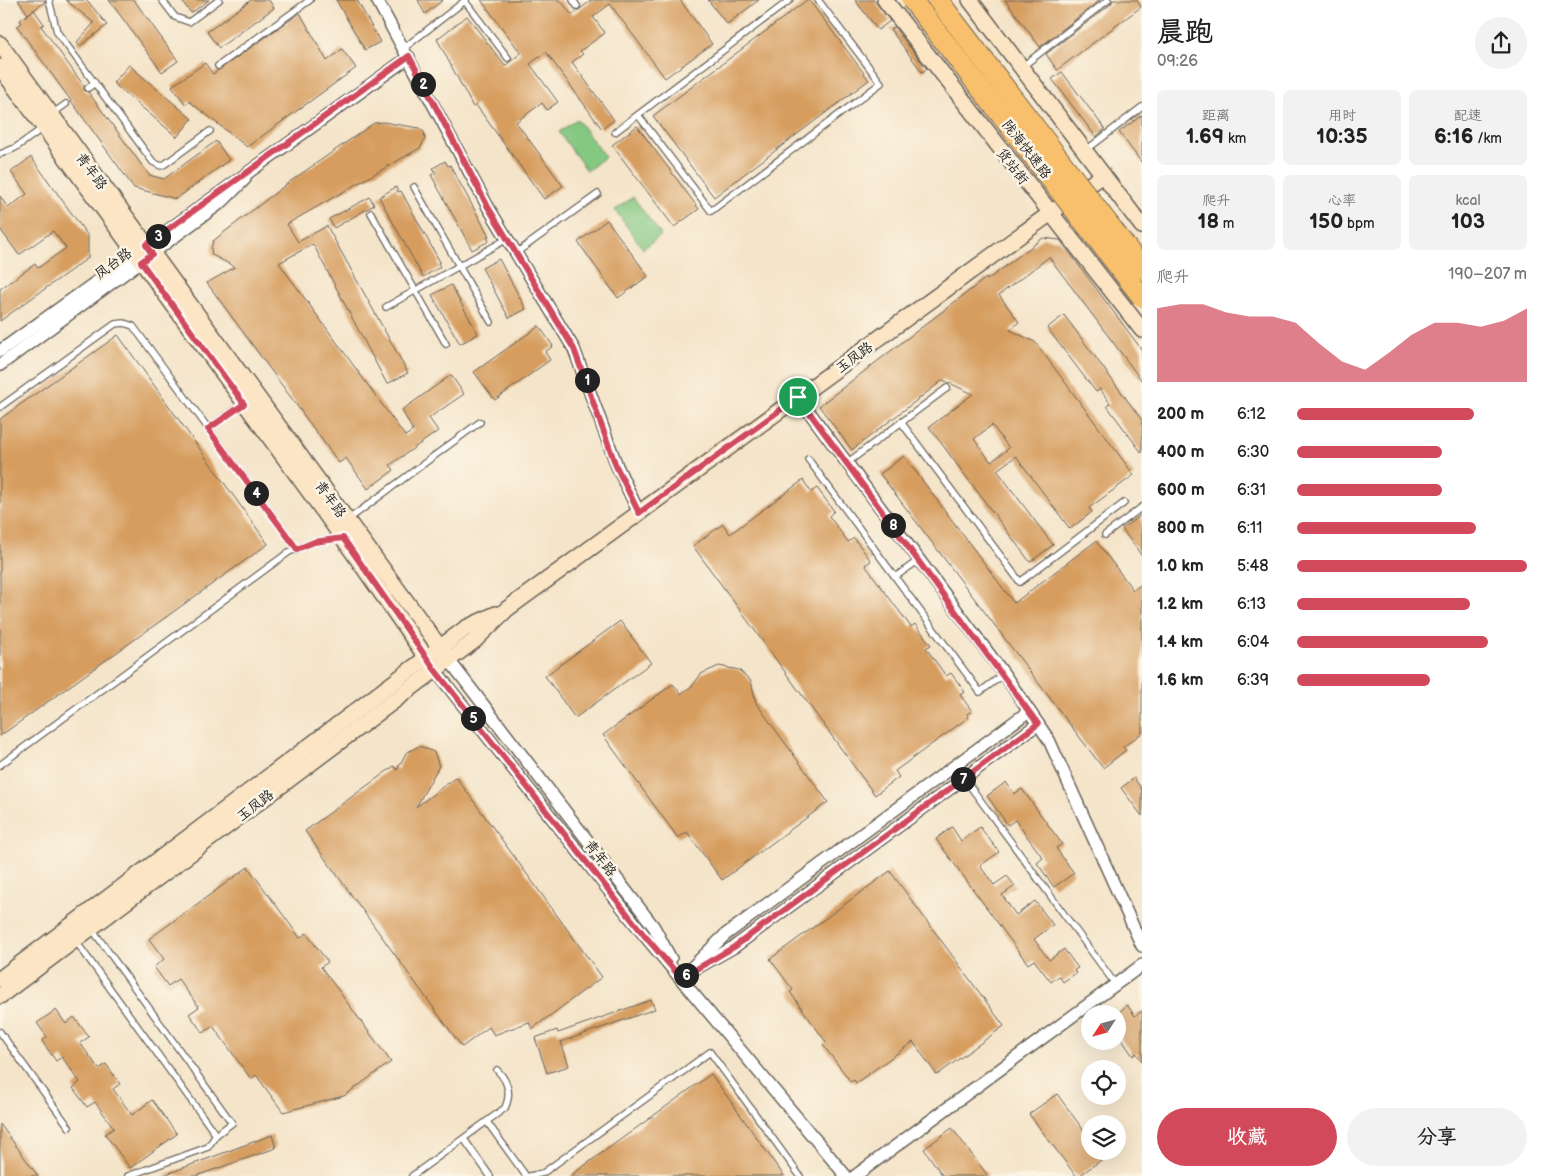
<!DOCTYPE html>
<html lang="zh">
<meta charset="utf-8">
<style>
:root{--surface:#fff;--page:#f2f2f2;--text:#222;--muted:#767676;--accent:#d1495b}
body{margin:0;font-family:"Balsamiq Sans","LXGW WenKai TC",sans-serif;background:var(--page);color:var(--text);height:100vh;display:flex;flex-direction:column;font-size:19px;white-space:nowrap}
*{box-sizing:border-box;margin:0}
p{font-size:16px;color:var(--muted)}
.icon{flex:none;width:28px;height:28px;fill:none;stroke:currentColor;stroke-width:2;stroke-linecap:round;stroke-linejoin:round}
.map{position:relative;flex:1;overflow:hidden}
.details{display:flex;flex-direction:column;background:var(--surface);width:400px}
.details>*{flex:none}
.needle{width:32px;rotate:234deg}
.controls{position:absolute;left:1081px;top:1005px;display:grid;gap:10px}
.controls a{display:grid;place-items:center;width:45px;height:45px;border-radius:50%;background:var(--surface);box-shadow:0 5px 20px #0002;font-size:25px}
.pin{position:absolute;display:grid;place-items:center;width:42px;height:42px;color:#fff;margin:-21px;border:2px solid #fff;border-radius:50%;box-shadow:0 1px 5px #0007}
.km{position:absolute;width:25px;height:25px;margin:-12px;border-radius:50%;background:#222;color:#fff;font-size:14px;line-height:25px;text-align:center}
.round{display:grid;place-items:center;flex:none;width:52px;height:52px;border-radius:26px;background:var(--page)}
.headline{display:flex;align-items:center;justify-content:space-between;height:85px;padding:0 15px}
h1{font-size:28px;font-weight:700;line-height:38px}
.stats{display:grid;grid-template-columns:repeat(3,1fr);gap:8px;height:85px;padding:5px 15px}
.stats div{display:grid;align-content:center;border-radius:8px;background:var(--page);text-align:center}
.stats b{font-size:21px;font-weight:700}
.stats small{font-size:14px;font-weight:400}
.stats p{font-size:14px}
.chart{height:140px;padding:10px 15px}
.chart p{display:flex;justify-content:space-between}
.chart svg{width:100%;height:90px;margin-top:5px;fill:var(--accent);opacity:.7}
.cta{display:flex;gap:10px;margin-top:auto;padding:10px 15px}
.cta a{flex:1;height:58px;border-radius:30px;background:var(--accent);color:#fff;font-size:20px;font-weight:700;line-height:58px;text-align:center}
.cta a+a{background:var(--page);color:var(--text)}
ul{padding:0 15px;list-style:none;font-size:16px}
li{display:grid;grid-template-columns:80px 60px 1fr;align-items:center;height:38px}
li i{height:12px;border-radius:6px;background:var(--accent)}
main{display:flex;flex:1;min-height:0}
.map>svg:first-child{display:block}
</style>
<main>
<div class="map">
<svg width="1142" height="1176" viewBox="0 0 1142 1176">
<rect width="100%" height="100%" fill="#fcf5e5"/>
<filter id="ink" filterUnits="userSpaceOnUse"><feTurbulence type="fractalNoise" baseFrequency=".02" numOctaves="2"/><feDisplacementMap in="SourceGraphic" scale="10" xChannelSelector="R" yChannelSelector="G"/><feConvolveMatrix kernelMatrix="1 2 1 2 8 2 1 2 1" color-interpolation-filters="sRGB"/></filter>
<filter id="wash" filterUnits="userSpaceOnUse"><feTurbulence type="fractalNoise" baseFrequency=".0096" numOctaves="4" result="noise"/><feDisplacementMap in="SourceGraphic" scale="20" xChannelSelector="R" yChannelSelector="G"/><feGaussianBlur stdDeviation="1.12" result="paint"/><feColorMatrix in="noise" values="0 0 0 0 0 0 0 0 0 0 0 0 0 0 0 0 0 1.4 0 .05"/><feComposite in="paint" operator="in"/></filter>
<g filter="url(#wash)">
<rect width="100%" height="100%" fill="#f4e4c9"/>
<g fill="#84c882" stroke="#50724f">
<polygon points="577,119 605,157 587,171 559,132"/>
<polygon points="633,197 661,235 643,249 615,210"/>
</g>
<g id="blocks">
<g fill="#d69d5f" fill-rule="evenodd">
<polygon points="18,0 44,0 45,2 28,14"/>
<polygon points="66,0 87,0 107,25 80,46 77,42 94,23"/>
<polygon points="109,0 134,0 178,61 162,72"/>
<polygon points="181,0 209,0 191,13"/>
<polygon points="251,0 269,0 274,8 219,48 207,32"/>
<polygon points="336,0 357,0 380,42 365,50"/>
<polygon points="418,0 443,0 425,14"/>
<polygon points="481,0 560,0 572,15 592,0 680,0 712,44 665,78 610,4 593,17 605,33 580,51 583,54 572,62 614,120 602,129 546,52 530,64 558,102 547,110 542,103 516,122 563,186 544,199 476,105 473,107 437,39 467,16 505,66 521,53"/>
<polygon points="708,0 759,0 727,24"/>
<polygon points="807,0 809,0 869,80 714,197 653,116"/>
<polygon points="855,0 874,0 890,21 878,30"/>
<polygon points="1005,0 1100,0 1040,47"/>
<polygon points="1113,0 1137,0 1141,7 1057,70 1046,54 1111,4"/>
<polygon points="34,10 44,24 41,26 84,86 84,90 89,93 149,175 164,179 216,141 229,160 176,199 134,188 17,26 22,23 20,20"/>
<polygon points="300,13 327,61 342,49 356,68 247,147 189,101 186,105 172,86 205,63 213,74"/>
<polygon points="894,27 927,69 922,72 890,29"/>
<polygon points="129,65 192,119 177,137 113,83"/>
<polygon points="1062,72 1105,129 1096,137 1052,79"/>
<polygon points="1142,115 1142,163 1119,132"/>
<polygon points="383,122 419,128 424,132 425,139 420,148 287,224 298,242 327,226 408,373 387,384 313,244 279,263 405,436 413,431 402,410 451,375 464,394 429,418 438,431 390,465 394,470 368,489 346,458 339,463 207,283 235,267 212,255 211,249 213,241 288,183 374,123"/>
<polygon points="637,126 699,209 674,227 612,145"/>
<polygon points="31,157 88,236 88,258 0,321 0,289 35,264 38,268 66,248 53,231 19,255 0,229 0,196 8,208 27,194 11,172"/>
<polygon points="445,161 448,166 450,165 489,236 487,237 489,241 472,250 431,175 436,173 433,168"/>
<polygon points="396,187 398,192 401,191 440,262 438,263 440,267 423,277 379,197"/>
<polygon points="370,197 374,205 334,228 329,219"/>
<polygon points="607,220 648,276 618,298 578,242"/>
<path d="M1043 238 1060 240 1142 350V381L1049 257 999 295 1019 322 1010 330 1035 342 1134 475 1089 508 1092 512 1070 529 1016 456 997 470 1053 545 1030 562 929 427 973 394 943 380 852 450 819 406 986 278 987 280ZM992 425 1009 448 991 462 974 439Z"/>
<polygon points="499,259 526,309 509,318 482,268"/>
<polygon points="451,285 478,334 460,344 432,295"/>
<polygon points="1064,315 1142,420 1142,453 1107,406 1110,403 1100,389 1096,392 1047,328"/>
<polygon points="539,326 553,346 545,352 550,360 495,400 474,372"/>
<polygon points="118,335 268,544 0,736 0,419"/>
<polygon points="904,456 1014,603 1096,541 1133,590 1142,584 1142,733 1123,747 1126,750 1103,768 880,474"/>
<polygon points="803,480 811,492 817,488 834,511 829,516 848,542 854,538 871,561 865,565 911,627 915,624 931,645 926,648 946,676 951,673 965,692 960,695 972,711 967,714 969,717 895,771 899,777 875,795 693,546 723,524 730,534"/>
<polygon points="1142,514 1142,556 1122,529"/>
<polygon points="620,621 651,663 575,718 545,676"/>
<polygon points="719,666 739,670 751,681 756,703 828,802 722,880 687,832 678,838 603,735 673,684 681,694 693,685 701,674"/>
<polygon points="419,746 434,752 439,766 416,807 456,777 602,977 532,1029 529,1022 494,1035 489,1027 462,1047 305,831 394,766 397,770 406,753"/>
<polygon points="1134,778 1142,790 1142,816 1121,788"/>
<polygon points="1006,782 1014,794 1022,789 1062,844 1056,848 1074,873 1054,887 1037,863 1043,858 1015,820 1008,825 987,796"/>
<polygon points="952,827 961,841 980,827 999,852 980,866 994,885 1007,876 1015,886 1002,895 1016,915 1035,901 1053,925 1034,939 1049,960 1064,949 1078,968 1074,970 1076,973 1063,982 1059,976 1051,982 1034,960 1028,964 936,839"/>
<polygon points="248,867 300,938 306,933 328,962 321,967 391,1062 344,1096 283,1112 256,1075 251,1079 213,1026 203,1033 189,1014 199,1007 178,979 168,986 154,967 164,959 149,939"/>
<polygon points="890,871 1004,1026 937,1075 913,1042 856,1083 854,1080 851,1082 823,1045 826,1042 790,992 793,990 770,959"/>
<polygon points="651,1000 655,1009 561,1042 569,1066 547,1073 535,1038 557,1030 558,1033"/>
<polygon points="1127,1005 1135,1016 1142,1011 1142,1061 1136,1053 1133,1056 1118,1034 1118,1013"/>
<polygon points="56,1010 66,1024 74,1017 89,1037 80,1043 99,1069 106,1064 120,1084 113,1089 132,1115 152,1100 177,1134 130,1168 105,1134 114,1128 95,1102 87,1107 73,1088 80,1082 62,1057 56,1061 42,1041 47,1037 37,1023"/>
<polygon points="711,1074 784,1176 570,1176"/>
<polygon points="1057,1094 1090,1139 1090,1151 1099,1151 1104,1158 1079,1176 1076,1176 1029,1114"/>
<polygon points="0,1124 38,1176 0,1176"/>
<polygon points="952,1128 988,1176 943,1176 924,1149"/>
<polygon points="272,1135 276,1148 196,1176 161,1176"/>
</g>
</g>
</g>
<g filter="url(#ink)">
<use href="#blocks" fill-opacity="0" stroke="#686259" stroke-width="1"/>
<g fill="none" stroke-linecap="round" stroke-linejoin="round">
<g stroke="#686259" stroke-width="8">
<g id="lane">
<polyline points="49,0 57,32 153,162 161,166 165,164 210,131"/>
<polyline points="162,0 175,17 189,22 219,0"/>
<polyline points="464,0 508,58"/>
<polyline points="573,0 577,6"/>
<polyline points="404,48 466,0"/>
<polyline points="218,66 310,0"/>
<polyline points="1023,66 1108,0"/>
<polyline points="88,88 95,83"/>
<polyline points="52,114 66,104"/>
<polyline points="638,115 711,211 881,83 818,0"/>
<polyline points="615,132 790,0"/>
<polyline points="1085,151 1142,107"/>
<polyline points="0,154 15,148 43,128"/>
<polyline points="414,187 491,322"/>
<polyline points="371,213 446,344"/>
<polyline points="516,253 598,194"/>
<polyline points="386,307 507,239"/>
<polyline points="0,407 115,324 124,323 133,326 297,549"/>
<polyline points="901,422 1020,582 1124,503"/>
<polyline points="208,429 243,404"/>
<polyline points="808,459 980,692 1004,674"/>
<polyline points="847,463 947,388"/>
<polyline points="349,519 480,422"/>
<polyline points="1105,535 1142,507"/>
<polyline points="895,577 919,560"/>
<polyline points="0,765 289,552 314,542 341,538"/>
<polyline points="964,778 1116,985"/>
<polyline points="75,940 216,1135 232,1123 92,929"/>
<polyline points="0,1032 69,1127"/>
<polyline points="487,1122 526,1176"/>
<polyline points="464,1139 490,1176"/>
<polyline points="128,1176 208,1147 216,1135"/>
<path d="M412 1176 505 1108C512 1093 508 1081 497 1070"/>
<polyline points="530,1176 543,1173 710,1052 800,1176"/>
</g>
</g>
<g stroke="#686259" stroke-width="14">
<g id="street">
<polyline points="377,0 488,207 574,349 617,466 639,513"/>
<path d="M0 351C136 252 273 155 409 57"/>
<polyline points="0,365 223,201 245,179"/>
<polyline points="798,397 1004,674 1049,740 1142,946"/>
<polyline points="449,660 654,927 671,959"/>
<polyline points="435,670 644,935 846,1176"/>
<polyline points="697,968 734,947 1038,724"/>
<polyline points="681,978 725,935 1029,711"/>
<polyline points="855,1176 1142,965"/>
</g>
</g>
<g stroke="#686259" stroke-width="18">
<g id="secondary">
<polyline points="885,0 1142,330"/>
<polyline points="970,0 1142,226"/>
<polyline points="0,44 449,660"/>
<polyline points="0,67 343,538 435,670"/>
<polyline points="0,979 466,628 496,614"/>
<polyline points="0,996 474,641 507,609 1103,175"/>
</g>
</g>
<use href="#lane" stroke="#fff" stroke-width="5.5"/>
<use href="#street" stroke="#fff" stroke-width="11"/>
<use href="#secondary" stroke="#fce5c4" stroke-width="15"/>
<g stroke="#686259" stroke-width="22" stroke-linecap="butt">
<g id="highway-bridge">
<polyline points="912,0 1142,297"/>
<polyline points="938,0 1142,268"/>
</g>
</g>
<use href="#highway-bridge" stroke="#f8bf6c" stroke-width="20"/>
</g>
</g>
<g fill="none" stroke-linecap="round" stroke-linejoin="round" filter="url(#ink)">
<g stroke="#fff" stroke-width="10">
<polygon id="route" points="409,56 488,207 574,349 616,466 639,513 798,397 1038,724 734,947 681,978 644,935 435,670 343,538 314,542 297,549 208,429 244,404 141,262 152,254 146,245"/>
</g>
<use href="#route" stroke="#d1495b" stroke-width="6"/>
</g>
<g text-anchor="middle" stroke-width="5" stroke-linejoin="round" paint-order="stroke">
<g font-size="14" fill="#1c1c1c" stroke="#fcf5e5">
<text transform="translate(1027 149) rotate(52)" y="5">陇海快速路</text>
<text transform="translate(1013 166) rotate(52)" y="5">货站街</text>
<text transform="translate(92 171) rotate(54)" y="5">青年路</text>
<text transform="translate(113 263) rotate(-36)" y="5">凤台路</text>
<text transform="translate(854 357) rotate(-36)" y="5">玉凤路</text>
<text transform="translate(331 499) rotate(54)" y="5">青年路</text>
<text transform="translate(255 805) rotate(-37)" y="5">玉凤路</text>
<text transform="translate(601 858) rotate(52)" y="5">青年路</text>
</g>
</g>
</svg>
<div class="controls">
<a><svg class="needle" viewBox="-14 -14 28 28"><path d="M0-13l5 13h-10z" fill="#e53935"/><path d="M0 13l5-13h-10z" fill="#767676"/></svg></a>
<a><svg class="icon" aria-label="locate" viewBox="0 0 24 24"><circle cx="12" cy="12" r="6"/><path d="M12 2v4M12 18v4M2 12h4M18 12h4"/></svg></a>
<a><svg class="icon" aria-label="layers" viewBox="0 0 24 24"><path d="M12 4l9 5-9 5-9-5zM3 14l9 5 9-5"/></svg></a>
</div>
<div class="pin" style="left:798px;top:397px;background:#1e9e55"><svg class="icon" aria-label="arrive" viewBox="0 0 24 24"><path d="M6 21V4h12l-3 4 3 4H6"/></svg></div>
<b class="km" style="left:587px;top:380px">1</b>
<b class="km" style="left:423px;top:84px">2</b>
<b class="km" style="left:158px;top:236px">3</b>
<b class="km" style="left:256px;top:493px">4</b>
<b class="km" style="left:473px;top:718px">5</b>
<b class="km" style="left:686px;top:975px">6</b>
<b class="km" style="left:963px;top:779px">7</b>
<b class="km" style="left:893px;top:525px">8</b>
</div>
<section class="details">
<div class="headline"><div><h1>晨跑</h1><p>09:26</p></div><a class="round"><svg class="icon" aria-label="share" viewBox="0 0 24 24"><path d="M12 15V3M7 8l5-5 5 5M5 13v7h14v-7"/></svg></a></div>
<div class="stats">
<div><p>距离</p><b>1.69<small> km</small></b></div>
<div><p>用时</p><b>10:35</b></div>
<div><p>配速</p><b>6:16<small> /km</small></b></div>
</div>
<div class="stats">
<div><p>爬升</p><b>18<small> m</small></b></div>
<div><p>心率</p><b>150<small> bpm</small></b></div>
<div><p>kcal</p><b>103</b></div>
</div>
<div class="chart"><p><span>爬升</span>190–207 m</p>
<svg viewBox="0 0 160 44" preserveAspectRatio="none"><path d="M0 44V8L10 6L20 6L30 10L40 12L50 12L60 15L70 25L80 34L90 38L100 30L110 21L120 15L130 15L140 17L150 14L160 8V44z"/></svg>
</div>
<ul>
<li><b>200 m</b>6:12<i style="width:77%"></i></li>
<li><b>400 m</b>6:30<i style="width:63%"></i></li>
<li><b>600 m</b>6:31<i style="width:63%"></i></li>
<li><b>800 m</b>6:11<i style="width:78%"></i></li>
<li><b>1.0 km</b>5:48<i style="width:100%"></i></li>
<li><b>1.2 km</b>6:13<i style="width:75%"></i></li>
<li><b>1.4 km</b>6:04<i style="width:83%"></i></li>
<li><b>1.6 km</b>6:39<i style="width:58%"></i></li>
</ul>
<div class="cta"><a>收藏</a><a>分享</a></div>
</section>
</main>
